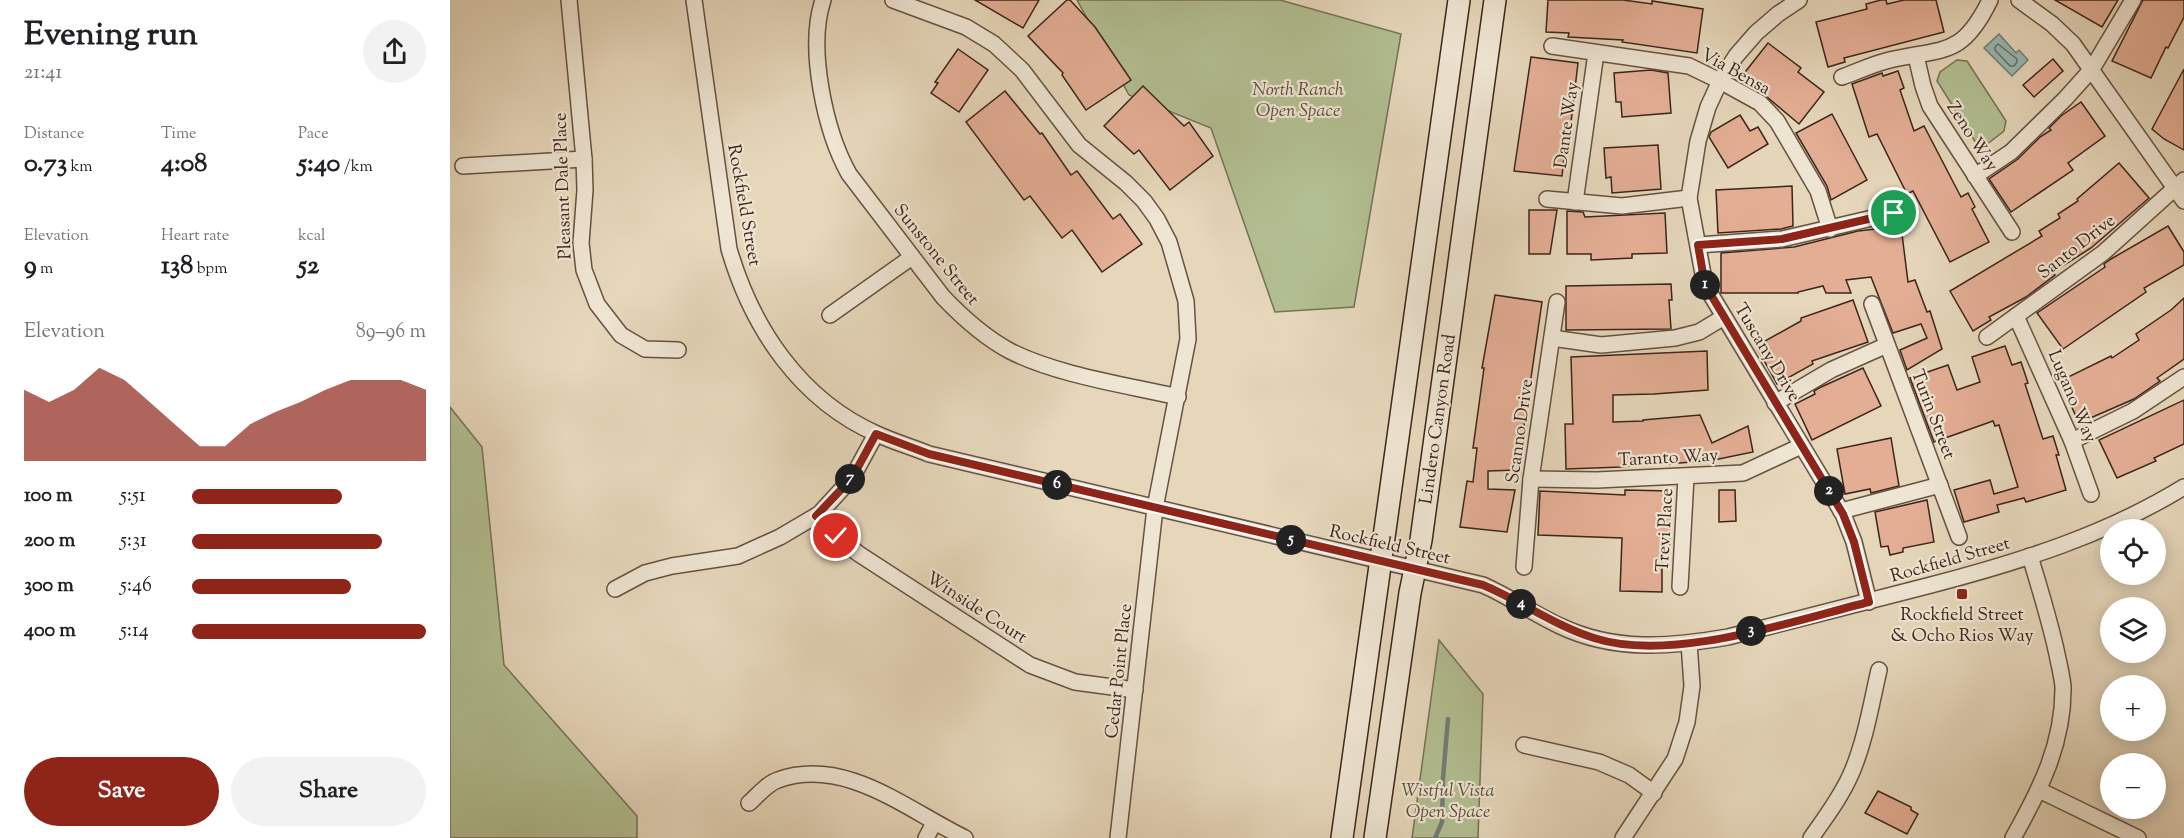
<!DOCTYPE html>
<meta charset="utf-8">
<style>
:root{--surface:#fff;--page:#f2f2f2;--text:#202124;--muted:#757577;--accent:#8f2418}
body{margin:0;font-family:"Sorts Mill Goudy",serif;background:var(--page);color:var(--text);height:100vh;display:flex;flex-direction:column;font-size:22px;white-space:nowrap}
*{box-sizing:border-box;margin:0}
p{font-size:20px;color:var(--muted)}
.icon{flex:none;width:33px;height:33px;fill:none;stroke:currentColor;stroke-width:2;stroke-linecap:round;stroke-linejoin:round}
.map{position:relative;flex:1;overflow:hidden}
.sheet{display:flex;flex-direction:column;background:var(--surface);width:450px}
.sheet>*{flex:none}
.fabs{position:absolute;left:1650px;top:519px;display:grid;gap:12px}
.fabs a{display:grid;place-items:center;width:66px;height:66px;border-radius:50%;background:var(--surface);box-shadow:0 3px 15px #0003;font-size:30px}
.pin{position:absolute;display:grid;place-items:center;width:51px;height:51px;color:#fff;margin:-26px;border:3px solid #fff;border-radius:50%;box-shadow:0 2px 6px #0007}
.km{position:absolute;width:30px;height:30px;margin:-15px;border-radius:50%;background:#222;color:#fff;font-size:16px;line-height:30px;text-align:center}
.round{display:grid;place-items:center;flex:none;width:63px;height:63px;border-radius:32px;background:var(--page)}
.head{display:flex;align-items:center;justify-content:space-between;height:102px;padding:0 24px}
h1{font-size:33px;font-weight:700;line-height:45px}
.figures{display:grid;grid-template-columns:repeat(3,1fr);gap:9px;height:102px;padding:6px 24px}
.figures div{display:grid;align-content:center}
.figures b{font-size:26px;font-weight:700}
.figures small{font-size:16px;font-weight:400}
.figures p{font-size:16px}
.chart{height:168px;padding:12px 24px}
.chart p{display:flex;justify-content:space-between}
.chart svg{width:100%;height:108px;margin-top:6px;fill:var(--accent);opacity:.7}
.cta{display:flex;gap:12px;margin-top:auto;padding:12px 24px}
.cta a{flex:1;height:69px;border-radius:36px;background:var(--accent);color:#fff;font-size:24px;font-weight:700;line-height:69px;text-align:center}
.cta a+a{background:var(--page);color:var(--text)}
ul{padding:0 24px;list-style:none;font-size:20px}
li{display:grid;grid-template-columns:96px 72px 1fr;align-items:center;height:45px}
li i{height:15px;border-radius:8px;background:var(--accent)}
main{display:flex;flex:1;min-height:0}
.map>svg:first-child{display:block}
</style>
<main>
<section class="sheet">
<div class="head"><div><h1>Evening run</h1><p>21:41</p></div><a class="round"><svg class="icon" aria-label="share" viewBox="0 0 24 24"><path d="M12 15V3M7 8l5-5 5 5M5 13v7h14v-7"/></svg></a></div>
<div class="figures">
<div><p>Distance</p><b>0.73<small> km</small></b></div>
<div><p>Time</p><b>4:08</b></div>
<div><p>Pace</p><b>5:40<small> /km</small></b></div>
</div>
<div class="figures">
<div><p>Elevation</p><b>9<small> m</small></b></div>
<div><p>Heart rate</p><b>138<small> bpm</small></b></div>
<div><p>kcal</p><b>52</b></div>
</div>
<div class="chart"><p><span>Elevation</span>89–96 m</p>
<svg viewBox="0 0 160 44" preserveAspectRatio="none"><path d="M0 44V15L10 20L20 15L30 6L40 11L50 20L60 29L70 38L80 38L90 29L100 24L110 20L120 15L130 11L140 11L150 11L160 15V44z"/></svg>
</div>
<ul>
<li><b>100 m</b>5:51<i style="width:64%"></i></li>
<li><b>200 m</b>5:31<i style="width:81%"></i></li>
<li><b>300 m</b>5:46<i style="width:68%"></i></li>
<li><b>400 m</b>5:14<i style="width:100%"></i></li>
</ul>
<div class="cta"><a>Save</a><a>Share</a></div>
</section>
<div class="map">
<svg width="1734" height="838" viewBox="0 0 1734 838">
<rect width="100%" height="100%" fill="#e6d7bb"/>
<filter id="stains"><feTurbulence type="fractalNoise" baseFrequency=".00333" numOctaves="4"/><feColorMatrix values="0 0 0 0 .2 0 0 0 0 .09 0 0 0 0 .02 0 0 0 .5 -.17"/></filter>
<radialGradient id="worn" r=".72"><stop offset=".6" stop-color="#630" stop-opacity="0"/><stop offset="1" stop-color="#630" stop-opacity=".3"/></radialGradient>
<g fill="#b2bf92" stroke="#767256" stroke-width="1.5">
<polygon points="627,0 830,0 951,34 904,307 825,312 761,128 679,95"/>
<polygon points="1507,60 1517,61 1556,121 1554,131 1536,145 1526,143 1487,81 1490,72"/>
<polygon points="0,407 32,447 54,665 187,816 187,838 0,838"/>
<polygon points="989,640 1033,694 1028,838 962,838"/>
</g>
<polygon fill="#97b8b4" stroke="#727d76" stroke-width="1.5" points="1549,34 1566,53 1569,50 1578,60 1562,76 1534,48"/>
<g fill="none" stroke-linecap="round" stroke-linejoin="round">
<polygon stroke="#696e67" stroke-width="1.5" points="1548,44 1567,59 1567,62 1564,66 1560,66 1545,50 1545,47"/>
<polyline stroke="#727d76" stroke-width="4.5" points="985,838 992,822 993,778 998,719"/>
</g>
<g fill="#e4ae95" stroke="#3b251a" stroke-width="1.5">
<polygon points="525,0 589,0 573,28"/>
<polygon points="617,0 620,0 645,27 681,80 636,110 612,75 613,73 578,36"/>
<polygon points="1098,0 1173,0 1202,4 1202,1 1253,9 1247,53 1172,42 1173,40 1118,37 1119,33 1096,32"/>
<polygon points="1431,0 1436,0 1437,4 1454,0 1486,0 1494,32 1394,58 1395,62 1378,67 1366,22 1417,9 1416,4"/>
<polygon points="1605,0 1668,0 1652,27"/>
<polygon points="1693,0 1734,0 1734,17 1718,48 1716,47 1701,78 1662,61"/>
<polygon points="1318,43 1351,68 1348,72 1374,92 1349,124 1292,76"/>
<polygon points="508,49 538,70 509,112 481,93 488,83 485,82"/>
<polygon points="1081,57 1128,63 1119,139 1116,139 1112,176 1064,171"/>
<polygon points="1603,59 1613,71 1584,97 1573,85"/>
<polygon points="1734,69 1734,150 1714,139 1702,129"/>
<polygon points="1201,70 1218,73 1221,113 1172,117 1171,102 1166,102 1164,73"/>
<polygon points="1448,71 1454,88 1450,90 1464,131 1474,126 1511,197 1518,193 1525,207 1522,209 1539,242 1500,262 1463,191 1457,194 1427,134 1419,137 1402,84 1432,73 1433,76"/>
<polygon points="693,86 734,126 739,122 763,156 720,190 689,150 684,154 654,126"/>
<polygon points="555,91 590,134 592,133 621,175 627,171 663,219 670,214 692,244 652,272 622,230 612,238 580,196 574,200 516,122"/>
<polygon points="1631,102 1655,136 1618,163 1623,170 1561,212 1539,179 1568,159 1590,137 1601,130 1599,128 1611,116"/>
<polygon points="1382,114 1417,180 1381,200 1377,186 1346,133"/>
<polygon points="1290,115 1300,131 1308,127 1318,144 1278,168 1259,137 1261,132"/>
<polygon points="1208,145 1211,189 1162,193 1161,177 1156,178 1154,148"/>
<polygon points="1669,163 1699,198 1641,248 1603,272 1605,275 1576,297 1539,317 1541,320 1523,331 1500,291 1592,236 1589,231 1610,218 1608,214 1628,201 1627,199"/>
<polygon points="1342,186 1343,226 1331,229 1268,233 1266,190"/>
<polygon points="1079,210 1107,210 1100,254 1079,254"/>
<polygon points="1117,211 1133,212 1135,217 1215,213 1217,253 1182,254 1182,258 1141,260 1141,254 1117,254"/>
<polygon points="1451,226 1458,282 1465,280 1477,312 1480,311 1492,349 1457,370 1450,350 1477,338 1471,324 1443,333 1421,277 1396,280 1401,293 1376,293 1373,286 1348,292 1348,293 1271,293 1271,253 1344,247 1408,231"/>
<polygon points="1718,226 1734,252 1734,265 1694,288 1696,292 1613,349 1587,313 1655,267 1654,264 1661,259"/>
<polygon points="1221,284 1222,300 1219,300 1221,329 1116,330 1116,286"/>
<polygon points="1045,295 1092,302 1073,433 1069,433 1066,458 1069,459 1068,470 1038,471 1038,489 1065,490 1057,532 1010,527 1017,481 1023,482 1027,448 1023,448 1034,368 1032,368"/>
<polygon points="1734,298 1734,359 1707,378 1710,381 1684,399 1629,423 1610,381 1661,356 1662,358 1689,340 1686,334 1721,310"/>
<polygon points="1403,300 1418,342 1362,361 1363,364 1327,384 1306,346 1351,321 1351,318"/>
<polygon points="1555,346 1562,365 1571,362 1578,383 1575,384 1593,439 1603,436 1609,455 1606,455 1616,490 1576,502 1574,498 1547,505 1549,512 1514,522 1504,490 1540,480 1544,494 1568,487 1549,425 1545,426 1543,421 1484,442 1460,378 1498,365 1507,390 1530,382 1522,357"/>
<polygon points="1257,351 1258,390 1204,394 1163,395 1163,422 1193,421 1193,420 1250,415 1262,443 1298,426 1303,452 1264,460 1219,464 1219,462 1172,467 1116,469 1115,424 1123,424 1121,357"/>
<polygon points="1413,368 1431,406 1362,440 1345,404 1365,394 1364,391 1369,388"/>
<polygon points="1734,400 1734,444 1704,458 1706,461 1667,478 1649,440"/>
<polygon points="1441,438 1449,486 1421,493 1420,489 1395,494 1387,449"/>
<polygon points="1175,490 1221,491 1219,558 1212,558 1212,592 1170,591 1172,538 1088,535 1090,491 1175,495"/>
<polygon points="1269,490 1285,490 1286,521 1269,522"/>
<polygon points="1477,500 1484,542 1453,548 1453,552 1440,555 1438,546 1431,547 1425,512"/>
<polygon points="1428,791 1461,807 1461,810 1468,814 1457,834 1415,813"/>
</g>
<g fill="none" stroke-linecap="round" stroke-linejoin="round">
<g stroke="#665242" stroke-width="18">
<g id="minor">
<polyline points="119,0 134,159 135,190 131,243 134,270 147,304 171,335 195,349 228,350"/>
<path d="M244 0 279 249C302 328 350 400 427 434 444 442 462 447 479 454L1033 585C1060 597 1084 614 1110 626 1165 652 1220 647 1278 637 1345 620 1413 603 1481 585 1569 562 1656 535 1734 487"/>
<path d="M373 0C357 48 375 131 399 174L493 297C513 318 534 337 560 351 607 375 676 385 728 397"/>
<polyline points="443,0 516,27 544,44 572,70 629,145 676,183 694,201 707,219 719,242 736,301 738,339 705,508 668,838"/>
<polyline points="1349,0 1328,14 1306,33 1286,56 1270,81 1258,107 1248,141 1239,198 1255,285 1393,514 1404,542 1419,602"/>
<polyline points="1569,0 1602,24 1623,44 1734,201"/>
<polyline points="1102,46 1239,66 1270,81 1310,103 1327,121 1368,191 1380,229"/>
<polyline points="1466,56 1473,86 1480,106 1562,232"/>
<path d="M1392 77C1406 72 1421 65 1436 61 1491 47 1511 60 1540 0"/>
<polyline points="13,166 134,159"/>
<polyline points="1525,176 1561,152 1615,99 1642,69 1683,0"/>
<polyline points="1097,199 1172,206 1239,198"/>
<polyline points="1125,202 1146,53"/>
<polyline points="1248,245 1332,239 1444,213"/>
<polyline points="1422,304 1509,537"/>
<polyline points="380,315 462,257"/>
<polyline points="1566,316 1622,441 1641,494"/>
<polyline points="1537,337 1653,253 1734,180"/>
<polyline points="1102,338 1151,345 1225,338 1249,332 1274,317"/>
<polyline points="1325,403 1381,370 1437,345"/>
<polyline points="1622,441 1683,411 1734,377"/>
<polyline points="1081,479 1147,480 1293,473 1351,446"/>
<polyline points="1391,511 1490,485"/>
<polyline points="366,516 386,536 409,554 580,665 625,682 685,690"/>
<polyline points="1074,567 1081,479 1107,302"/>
<polyline points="1230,587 1236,477"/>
<polyline points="165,589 195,573 222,566 288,556 330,537 369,514 402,478 426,434"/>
<polyline points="1074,745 1149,762 1179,775 1204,793"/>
<polyline points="1589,790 1688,838"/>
<path d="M299 803C307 796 318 783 328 780 395 756 457 810 515 838"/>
<polyline points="476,838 484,823"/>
<polyline points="1173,838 1225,759 1237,722 1242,686 1239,643"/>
<path d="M1361 838C1375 818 1391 797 1401 774 1415 742 1421 705 1429 670"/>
<path d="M1563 838C1590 790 1614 743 1613 686 1612 677 1610 668 1608 659 1601 624 1590 590 1580 556"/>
</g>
</g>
<g stroke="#3b251a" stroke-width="24">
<g id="secondary">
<polyline points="892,838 1009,0"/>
<polyline points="925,838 960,593 971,540 1045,0"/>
</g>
</g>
<use href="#minor" stroke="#efe5d3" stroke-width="15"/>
<use href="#secondary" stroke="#efe5d3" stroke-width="21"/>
</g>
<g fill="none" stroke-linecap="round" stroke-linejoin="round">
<g stroke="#fff" stroke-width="12">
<path id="route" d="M386 536 366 516 402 478 426 434 479 454 1033 585C1071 601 1105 626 1144 638 1221 663 1342 621 1419 602L1404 542 1393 514 1255 285 1248 245 1332 239 1444 213"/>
</g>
<use href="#route" stroke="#8f2418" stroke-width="8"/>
</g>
<rect fill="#8f2418" stroke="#efe5d3" stroke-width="2" x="1506" y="588" width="12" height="12" rx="3"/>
<g text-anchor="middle" stroke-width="4.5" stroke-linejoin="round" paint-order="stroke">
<g font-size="18" fill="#3b251a" stroke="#efe5d3">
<text transform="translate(1286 71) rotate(29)" y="6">Via Bensa</text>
<text transform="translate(1116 125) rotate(-82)" y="6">Dante Way</text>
<text transform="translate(1523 136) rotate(57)" y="6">Zeno Way</text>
<text transform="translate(112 186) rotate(-92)" y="6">Pleasant Dale Place</text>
<text transform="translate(295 205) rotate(80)" y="6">Rockfield Street</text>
<text transform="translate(1626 246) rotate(-38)" y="6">Santo Drive</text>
<text transform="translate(487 254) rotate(51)" y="6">Sunstone Street</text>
<text transform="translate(1318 352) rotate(59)" y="6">Tuscany Drive</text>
<text transform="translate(1623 396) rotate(67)" y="6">Lugano Way</text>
<text transform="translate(1484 414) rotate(69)" y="6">Turin Street</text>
<text transform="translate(987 419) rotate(-82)" y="6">Lindero Canyon Road</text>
<text transform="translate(1069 431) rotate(-82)" y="6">Scanno Drive</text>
<text transform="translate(1218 457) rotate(-3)" y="6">Taranto Way</text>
<text transform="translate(1214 530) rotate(-87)" y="6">Trevi Place</text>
<text transform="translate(940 544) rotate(13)" y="6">Rockfield Street</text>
<text transform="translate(1500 559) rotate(-16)" y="6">Rockfield Street</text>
<text transform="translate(527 607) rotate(33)" y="6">Winside Court</text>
<text transform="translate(668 671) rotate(-84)" y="6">Cedar Point Place</text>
</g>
<g font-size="18" font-style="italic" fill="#594c38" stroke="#efe5d3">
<text x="848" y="95">North Ranch<tspan x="848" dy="21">Open Space</tspan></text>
<text x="998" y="796">Wistful Vista<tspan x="998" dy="21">Open Space</tspan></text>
</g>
<g font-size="18" fill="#3b251a" stroke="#efe5d3">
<text x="1512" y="620">Rockfield Street<tspan x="1512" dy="21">&amp; Ocho Rios Way</tspan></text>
</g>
</g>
<rect width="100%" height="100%" filter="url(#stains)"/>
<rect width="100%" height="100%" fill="url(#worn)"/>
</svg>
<div class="fabs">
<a><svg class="icon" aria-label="locate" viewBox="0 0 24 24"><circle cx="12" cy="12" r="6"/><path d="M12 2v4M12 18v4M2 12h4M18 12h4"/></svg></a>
<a><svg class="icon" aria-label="layers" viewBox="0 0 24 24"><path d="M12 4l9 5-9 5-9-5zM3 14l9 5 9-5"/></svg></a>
<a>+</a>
<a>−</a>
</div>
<div class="pin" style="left:1444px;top:213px;background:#1e9e55"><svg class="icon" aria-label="arrive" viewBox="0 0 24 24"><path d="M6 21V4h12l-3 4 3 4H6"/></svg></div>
<div class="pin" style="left:386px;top:536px;background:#d93025"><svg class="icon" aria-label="check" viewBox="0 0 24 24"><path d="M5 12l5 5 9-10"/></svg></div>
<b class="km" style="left:1255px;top:285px">1</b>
<b class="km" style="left:1379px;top:491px">2</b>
<b class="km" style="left:1301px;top:631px">3</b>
<b class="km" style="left:1071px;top:604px">4</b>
<b class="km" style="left:841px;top:540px">5</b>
<b class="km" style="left:607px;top:485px">6</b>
<b class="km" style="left:400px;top:479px">7</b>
</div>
</main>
